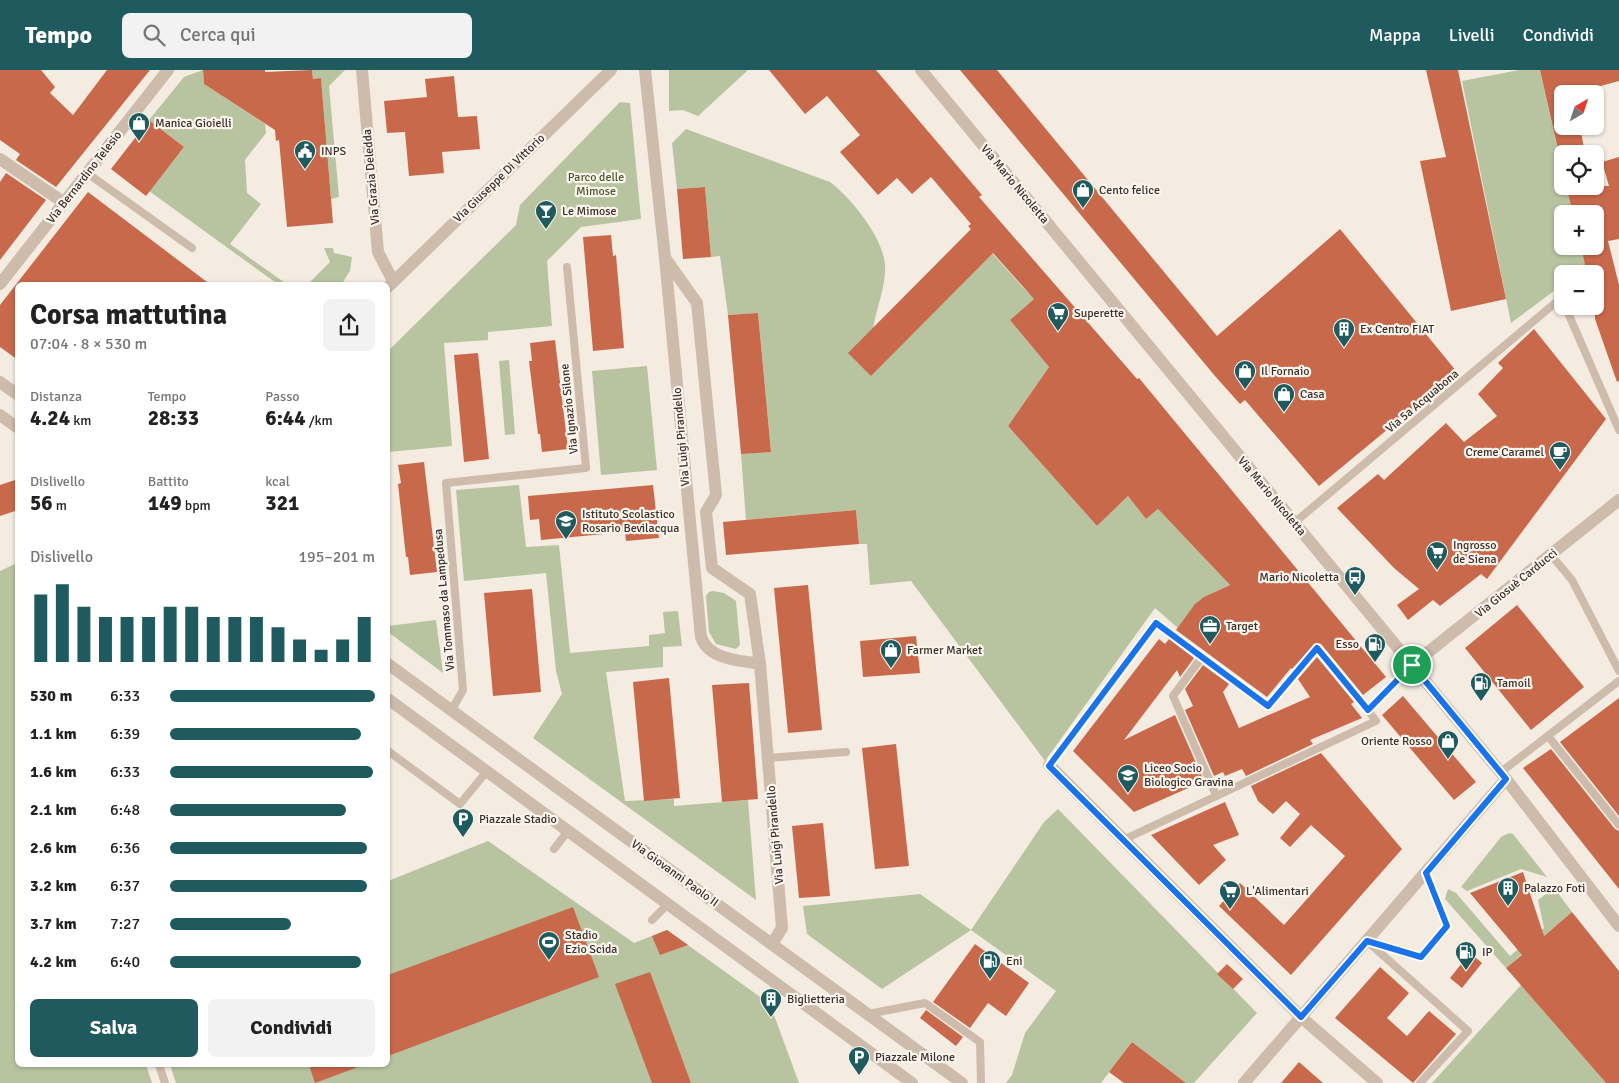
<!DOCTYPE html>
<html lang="it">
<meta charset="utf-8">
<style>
:root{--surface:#fff;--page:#f2f2f2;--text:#222;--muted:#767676;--accent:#1f5a5e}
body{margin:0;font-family:Signika,sans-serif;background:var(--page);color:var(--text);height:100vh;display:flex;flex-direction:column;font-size:19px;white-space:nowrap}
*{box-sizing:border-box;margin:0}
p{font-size:16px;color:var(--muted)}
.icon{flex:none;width:28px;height:28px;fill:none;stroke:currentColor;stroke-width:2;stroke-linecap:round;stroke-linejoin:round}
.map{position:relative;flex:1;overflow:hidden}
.panel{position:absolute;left:15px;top:212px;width:375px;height:785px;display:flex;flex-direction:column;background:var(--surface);border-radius:8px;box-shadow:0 1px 4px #0004}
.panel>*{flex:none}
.needle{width:32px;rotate:39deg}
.fabs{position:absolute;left:1554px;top:15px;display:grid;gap:10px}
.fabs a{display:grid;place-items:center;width:50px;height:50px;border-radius:8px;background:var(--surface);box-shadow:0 1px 4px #0004;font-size:25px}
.pin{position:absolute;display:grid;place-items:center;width:42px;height:42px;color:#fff;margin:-21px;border:2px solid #fff;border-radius:50%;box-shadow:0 1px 5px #0007}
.round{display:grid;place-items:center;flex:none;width:52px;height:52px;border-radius:8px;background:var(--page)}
.summary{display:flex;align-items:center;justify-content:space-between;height:85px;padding:0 15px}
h1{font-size:28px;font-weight:800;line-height:38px}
.metrics{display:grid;grid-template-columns:repeat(3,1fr);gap:8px;height:85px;padding:5px 15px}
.metrics div{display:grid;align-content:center}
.metrics b{font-size:21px;font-weight:800}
.metrics small{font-size:14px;font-weight:400}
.metrics p{font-size:14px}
.chart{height:140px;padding:10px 15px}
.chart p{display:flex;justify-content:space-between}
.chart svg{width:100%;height:90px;margin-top:5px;stroke:var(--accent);stroke-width:6}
.button{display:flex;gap:10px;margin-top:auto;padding:10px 15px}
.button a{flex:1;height:58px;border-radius:8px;background:var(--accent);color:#fff;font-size:20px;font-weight:800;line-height:58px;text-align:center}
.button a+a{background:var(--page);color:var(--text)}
ul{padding:0 15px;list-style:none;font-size:16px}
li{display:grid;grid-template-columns:80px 60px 1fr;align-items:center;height:38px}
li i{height:12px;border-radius:6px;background:var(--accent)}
header{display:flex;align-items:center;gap:30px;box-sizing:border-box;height:70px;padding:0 25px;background:var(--accent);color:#fff}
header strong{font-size:24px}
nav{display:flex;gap:28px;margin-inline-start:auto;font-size:18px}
.search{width:350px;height:45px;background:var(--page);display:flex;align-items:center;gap:12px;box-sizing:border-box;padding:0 18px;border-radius:8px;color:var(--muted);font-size:19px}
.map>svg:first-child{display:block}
</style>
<header>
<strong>Tempo</strong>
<div class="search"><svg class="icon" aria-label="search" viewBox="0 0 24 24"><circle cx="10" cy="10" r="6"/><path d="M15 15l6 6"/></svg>Cerca qui</div>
<nav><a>Mappa</a><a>Livelli</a><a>Condividi</a></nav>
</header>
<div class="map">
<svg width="1619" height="1013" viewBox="0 0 1619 1013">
<rect width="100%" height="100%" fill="#f4ebe1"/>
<g fill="#b8c4a0">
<polygon points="203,0 204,14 265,54 266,63 245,90 247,123 261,134 230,174 288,215 279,215 149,121 184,77 149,50 184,7"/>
<polygon points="312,0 345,0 329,16 339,127 331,129 321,8 313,9"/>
<polygon points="669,0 746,0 747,1 698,46 683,40 669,41"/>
<polygon points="1519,0 1540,0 1562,99 1562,116 1566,116 1573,144 1562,144 1562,176 1581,176 1586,197 1577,204 1562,204 1562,215 1511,253 1462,11"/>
<polygon points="620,32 630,33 641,149 581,157 547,191 552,256 488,262 488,270 444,273 452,376 388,382 388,281 516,155 520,135"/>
<path d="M686 59 830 112C852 129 888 172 885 202 884 221 876 240 873 259 871 274 872 290 871 305L992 183 1028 223 1042 222 1010 250 1049 297 1008 356 1097 456 1128 426 1146 449 1158 439 1230 515C1201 528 1197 532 1178 558L1155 538 1045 691 911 511 870 515 867 474H859L856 440 746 450 741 384 771 381 758 243 728 245 720 186 711 187 705 117 677 119 672 73Z"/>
<polygon points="324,178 333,178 334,183 352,187 350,201 341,215 307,215 330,192"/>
<polygon points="509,290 515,364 505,365 499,291"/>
<polygon points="647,296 657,400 601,405 592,301"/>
<polygon points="519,415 526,477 559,475 570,583 649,576 649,565 665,563 663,542 678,541 682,576 663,577 663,597 606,602 625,731 674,729 674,736 748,730 756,830 533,668 562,624 556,601 546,503 464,511 456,420"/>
<polygon points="17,493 18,995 146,995 152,1013 0,1013 0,501"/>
<polygon points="713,521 724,523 736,531 740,575 736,579 716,574 709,562 706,526 709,522"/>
<polygon points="436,550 443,603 388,562 388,556"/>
<polygon points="1058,739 1257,943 1194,1013 1186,1013 1132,972 1101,1013 1006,1013 1012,1005 1025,963 1056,921 971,860 882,919 807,864 803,836 920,824 971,860 1044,752"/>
<polygon points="1509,763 1513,764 1547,807 1521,799 1467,821 1461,817 1501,767"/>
<polygon points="488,771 634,873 667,860 770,934 799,1013 176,1013 170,995 388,995 388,811"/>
<polygon points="1554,818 1572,842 1506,898 1445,829 1448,819 1456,823 1510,886 1544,858 1538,830"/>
<polygon points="1521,915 1606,1013 1432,1013"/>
</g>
<g fill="#c8694b">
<polygon points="0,0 41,0 55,17 50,23 73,45 107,0 150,0 56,117 16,90 20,84 0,70"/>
<polygon points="203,0 265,0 265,2 312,0 313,9 321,8 333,153 287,157 279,70 276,71 275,60 204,14"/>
<polygon points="769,0 876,0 982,125 979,127 1137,309 1139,308 1386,607 1363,625 1321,574 1316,573 1292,599 1291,598 1267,627 1176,560 1195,534 1204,527 1230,515 1158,439 1146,449 1128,426 1097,456 1008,356 1049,297 1010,250 1034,229 993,183 871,306 848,283 971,159 968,156 971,154 931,107 912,124 897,108 878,125 840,82 860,65 827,26 805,44"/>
<polygon points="960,0 997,0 1217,266 1340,159 1457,302 1319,416 1245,330 1240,334 1215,306"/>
<polygon points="1426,0 1458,0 1506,229 1451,241 1420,91 1446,87"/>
<polygon points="1540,0 1619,0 1619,11 1571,24 1562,24 1562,56 1580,56 1585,84 1559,84"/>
<polygon points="454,6 458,47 477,46 480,79 442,82 444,103 409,106 405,62 387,63 384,31 427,27 425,9"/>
<polygon points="149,50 184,77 146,126 111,99"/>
<polygon points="1619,87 1619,169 1608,171 1619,215 1619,311 1617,312 1595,249 1595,204 1587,204 1581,176 1595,176 1595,144 1573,144 1566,116 1609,116 1602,92"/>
<polygon points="6,103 46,130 0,190 0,112"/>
<polygon points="705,117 711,187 683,189 677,119"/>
<polygon points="88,122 211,215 18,215 18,290 0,277 0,235"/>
<polygon points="611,165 613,186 616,185 624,278 593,281 583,167"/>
<polygon points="758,243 771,382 741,384 728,245"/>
<polygon points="1534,259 1606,349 1487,509 1481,504 1440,536 1433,530 1408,550 1397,535 1419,519 1394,498 1337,438 1378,404 1384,410 1446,353 1464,372 1497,346 1478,324 1503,298 1498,293"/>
<polygon points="555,270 568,379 542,382 540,364 538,364 529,291 532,291 530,273"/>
<polygon points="478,283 489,389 464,392 454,285"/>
<polygon points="424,392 437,502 410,505 408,487 406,487 398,414 401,413 398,395"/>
<polygon points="18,409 18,440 0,446 0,415"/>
<polygon points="653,415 659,468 626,471 625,462 541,470 539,449 530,450 528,426"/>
<polygon points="856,440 859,474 726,485 723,452"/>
<polygon points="808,515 822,660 788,663 774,518"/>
<polygon points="532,519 541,622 493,626 484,523"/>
<polygon points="1517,535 1584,617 1531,660 1465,578"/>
<polygon points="916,566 920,603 863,607 860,571"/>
<polygon points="1159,569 1165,574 1169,569 1194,588 1180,607 1177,600 1124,670 1175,645 1204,711 1134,742 1073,681"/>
<polygon points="1317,587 1354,632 1351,634 1362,648 1310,670 1313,674 1246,706 1242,699 1225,706 1223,702 1214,706 1185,640 1193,636 1185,619 1203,595 1229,614 1223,622 1239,658 1310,627 1298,609"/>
<polygon points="669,608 680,728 644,731 633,612"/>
<polygon points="749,613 758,729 722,732 712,615"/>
<polygon points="1403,626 1476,712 1454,730 1382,645"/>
<polygon points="1619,628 1619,746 1560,672"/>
<polygon points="896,674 909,796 875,799 862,678"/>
<polygon points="1551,679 1615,759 1619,761 1619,819 1523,698"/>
<polygon points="1321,683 1402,779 1291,905 1219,836 1240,813 1284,855 1345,786 1311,755 1290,777 1280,768 1300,744 1286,731 1273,744 1258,731 1251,716"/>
<polygon points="1225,732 1239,765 1213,775 1226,790 1199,815 1151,765"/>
<polygon points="823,753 830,826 799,828 792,756"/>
<polygon points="1523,802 1544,866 1572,842 1619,901 1619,1013 1606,1013 1506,898 1522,885 1470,823"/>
<polygon points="573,837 599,907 388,986 388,905"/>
<polygon points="667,860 688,875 660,885 652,866"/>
<polygon points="975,874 1029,913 1006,946 988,933 970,958 933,932"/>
<polygon points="1470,883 1482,893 1462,918 1450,908"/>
<polygon points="1227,894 1243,909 1233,919 1217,904"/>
<polygon points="1380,897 1409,923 1387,948 1407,966 1429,941 1456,964 1413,1013 1335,948"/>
<polygon points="650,902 691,1013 652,1013 615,914"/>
<polygon points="926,940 963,967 956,976 920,948"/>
<polygon points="1132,972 1186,1013 1124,1013 1109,1002"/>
<polygon points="1299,992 1323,1013 1281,1013"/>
<polygon points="309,995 358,995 358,997 315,1013"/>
</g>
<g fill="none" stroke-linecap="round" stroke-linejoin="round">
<g stroke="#cdbbac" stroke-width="8">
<polyline points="87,103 192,178"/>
<polyline points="1565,236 1619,360"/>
<polyline points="1294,453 1561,228 1562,231"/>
<polyline points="1551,485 1572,510 1619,601"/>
<polyline points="1202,587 1173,626 1216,725"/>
<polyline points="451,641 463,620 446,413 586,398 567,197"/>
<polyline points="1548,666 1619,755"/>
<polyline points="388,681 460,734 487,701"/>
<polyline points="768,688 846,682"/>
<polyline points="1049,695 1157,553 1268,636 1317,578 1368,640"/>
<polyline points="1501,702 1619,611"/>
<polyline points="1123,770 1376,651 1368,640 1412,595"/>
<polyline points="554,779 568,761"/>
<polyline points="652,850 668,834"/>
<polyline points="1367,871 1468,961 1420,1013"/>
<polyline points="1369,872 1421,887 1447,856 1425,803"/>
<polyline points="868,944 925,933 980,972 981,1013"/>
<polyline points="159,995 165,1013"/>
</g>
<g stroke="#cdbbac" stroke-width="12">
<polyline points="362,0 378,182 393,211"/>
<path d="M645 0 665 188 701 567C709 590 739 590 760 594"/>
<polyline points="921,0 1506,709 1619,856"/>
<polyline points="0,89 63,132"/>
<polyline points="665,188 697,233 716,425 706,442 712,498 750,524 760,594 782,858 772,874"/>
<polyline points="0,214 168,0"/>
<polyline points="388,217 611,0"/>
<polyline points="1412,595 1619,430"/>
<polyline points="1049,695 1301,947 1377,1013"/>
<polyline points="1244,1013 1506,709"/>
</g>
<g stroke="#cdbbac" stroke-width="12">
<polyline points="0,312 18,325"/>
<polyline points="0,345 18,358"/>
<polyline points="388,594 962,1013"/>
<polyline points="388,629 912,1013"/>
</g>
</g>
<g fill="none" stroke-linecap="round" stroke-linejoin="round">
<g stroke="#fff" stroke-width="10">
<polygon id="route" points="1156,553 1268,636 1317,578 1368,640 1412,595 1506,709 1426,803 1447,856 1421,887 1367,871 1301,947 1049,696"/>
</g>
<use href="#route" stroke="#1a73e8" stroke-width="6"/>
</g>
<defs>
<g id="shop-pin" transform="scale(1.125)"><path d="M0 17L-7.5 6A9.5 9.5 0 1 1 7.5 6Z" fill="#1f5a5e" stroke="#fbf5ee"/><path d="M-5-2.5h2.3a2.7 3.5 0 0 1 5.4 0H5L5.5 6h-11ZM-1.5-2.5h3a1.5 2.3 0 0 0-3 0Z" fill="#fff"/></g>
<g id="civic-pin" transform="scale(1.125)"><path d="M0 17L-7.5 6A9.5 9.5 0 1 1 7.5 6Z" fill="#1f5a5e" stroke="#fbf5ee"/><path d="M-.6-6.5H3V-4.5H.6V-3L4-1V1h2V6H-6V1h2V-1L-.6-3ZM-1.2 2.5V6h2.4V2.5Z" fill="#fff"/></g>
<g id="bar-pin" transform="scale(1.125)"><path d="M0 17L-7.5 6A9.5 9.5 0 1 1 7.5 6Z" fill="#1f5a5e" stroke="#fbf5ee"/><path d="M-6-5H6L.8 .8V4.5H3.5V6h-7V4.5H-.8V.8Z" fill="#fff"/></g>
<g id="supermarket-pin" transform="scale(1.125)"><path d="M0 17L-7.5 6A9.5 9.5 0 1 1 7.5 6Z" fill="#1f5a5e" stroke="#fbf5ee"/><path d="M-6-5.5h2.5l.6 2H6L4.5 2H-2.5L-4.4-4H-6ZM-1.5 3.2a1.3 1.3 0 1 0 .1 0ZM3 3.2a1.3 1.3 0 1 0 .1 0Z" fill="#fff"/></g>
<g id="building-pin" transform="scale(1.125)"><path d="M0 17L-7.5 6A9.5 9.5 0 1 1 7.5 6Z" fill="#1f5a5e" stroke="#fbf5ee"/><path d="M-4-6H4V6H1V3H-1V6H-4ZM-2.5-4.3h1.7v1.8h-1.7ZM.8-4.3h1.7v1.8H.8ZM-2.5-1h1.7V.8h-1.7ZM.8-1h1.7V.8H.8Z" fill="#fff"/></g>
<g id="cafe-pin" transform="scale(1.125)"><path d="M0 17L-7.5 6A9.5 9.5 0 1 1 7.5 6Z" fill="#1f5a5e" stroke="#fbf5ee"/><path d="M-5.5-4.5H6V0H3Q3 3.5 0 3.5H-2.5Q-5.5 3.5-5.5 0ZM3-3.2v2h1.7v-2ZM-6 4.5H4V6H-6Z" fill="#fff"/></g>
<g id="school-pin" transform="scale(1.125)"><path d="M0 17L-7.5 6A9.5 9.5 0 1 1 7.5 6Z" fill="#1f5a5e" stroke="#fbf5ee"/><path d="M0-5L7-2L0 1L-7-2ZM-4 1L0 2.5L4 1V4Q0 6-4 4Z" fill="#fff"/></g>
<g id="bus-pin" transform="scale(1.125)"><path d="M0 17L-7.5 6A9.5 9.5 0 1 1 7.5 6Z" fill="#1f5a5e" stroke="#fbf5ee"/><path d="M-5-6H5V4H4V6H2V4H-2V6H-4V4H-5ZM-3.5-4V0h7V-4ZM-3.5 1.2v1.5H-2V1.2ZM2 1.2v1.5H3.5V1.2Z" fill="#fff"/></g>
<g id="office-pin" transform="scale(1.125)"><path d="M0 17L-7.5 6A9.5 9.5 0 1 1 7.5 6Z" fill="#1f5a5e" stroke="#fbf5ee"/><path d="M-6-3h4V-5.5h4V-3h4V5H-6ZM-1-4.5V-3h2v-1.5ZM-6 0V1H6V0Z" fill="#fff"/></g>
<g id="fuel-pin" transform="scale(1.125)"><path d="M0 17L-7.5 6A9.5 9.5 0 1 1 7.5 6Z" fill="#1f5a5e" stroke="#fbf5ee"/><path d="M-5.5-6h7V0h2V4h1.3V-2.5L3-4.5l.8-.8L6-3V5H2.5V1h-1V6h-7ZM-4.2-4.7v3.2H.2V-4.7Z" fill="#fff"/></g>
<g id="parking-pin" transform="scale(1.125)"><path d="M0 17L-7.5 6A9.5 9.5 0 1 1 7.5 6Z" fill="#1f5a5e" stroke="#fbf5ee"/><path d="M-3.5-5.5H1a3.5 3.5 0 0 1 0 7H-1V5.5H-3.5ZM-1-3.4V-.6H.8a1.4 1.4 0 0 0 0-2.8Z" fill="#fff"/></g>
<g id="stadium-pin" transform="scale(1.125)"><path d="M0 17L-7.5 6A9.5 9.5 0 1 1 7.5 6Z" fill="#1f5a5e" stroke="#fbf5ee"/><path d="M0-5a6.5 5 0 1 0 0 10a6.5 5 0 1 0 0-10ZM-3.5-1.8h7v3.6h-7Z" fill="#fff"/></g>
</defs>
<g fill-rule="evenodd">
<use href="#shop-pin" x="139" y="53"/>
<use href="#civic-pin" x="305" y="81"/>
<use href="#shop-pin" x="1083" y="120"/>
<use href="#bar-pin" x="546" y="141"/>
<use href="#supermarket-pin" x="1058" y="243"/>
<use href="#building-pin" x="1344" y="259"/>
<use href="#shop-pin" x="1245" y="301"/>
<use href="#shop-pin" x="1284" y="324"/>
<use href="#cafe-pin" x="1560" y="382"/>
<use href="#school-pin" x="566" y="451"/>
<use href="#supermarket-pin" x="1437" y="482"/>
<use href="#bus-pin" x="1355" y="507"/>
<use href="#office-pin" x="1210" y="556"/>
<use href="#fuel-pin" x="1375" y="574"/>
<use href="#shop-pin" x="891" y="580"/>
<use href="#fuel-pin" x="1481" y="613"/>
<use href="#shop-pin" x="1448" y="671"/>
<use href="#school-pin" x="1128" y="705"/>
<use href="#parking-pin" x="463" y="749"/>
<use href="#building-pin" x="1508" y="818"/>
<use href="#supermarket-pin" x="1230" y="821"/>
<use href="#stadium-pin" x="549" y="872"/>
<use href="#fuel-pin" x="1466" y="882"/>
<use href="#fuel-pin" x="990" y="891"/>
<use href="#building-pin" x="771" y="929"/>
<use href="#parking-pin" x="859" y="987"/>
</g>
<g text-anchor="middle" stroke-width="4.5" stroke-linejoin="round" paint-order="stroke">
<g font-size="12" fill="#3b302b" stroke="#fbf5ee" text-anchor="start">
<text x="155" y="57">Manica Gioielli</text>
<text x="321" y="85">INPS</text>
<text x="1099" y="124">Cento felice</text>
<text x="562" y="145">Le Mimose</text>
<text x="1074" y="247">Superette</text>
<text x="1360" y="263">Ex Centro FIAT</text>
<text x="1261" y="305">Il Fornaio</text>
<text x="1300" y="328">Casa</text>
<text x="1544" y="386" text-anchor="end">Creme Caramel</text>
<text x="582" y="448">Istituto Scolastico<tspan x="582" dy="14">Rosario Bevilacqua</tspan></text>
<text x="1453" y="479">Ingrosso<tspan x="1453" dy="14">de Siena</tspan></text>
<text x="1339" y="511" text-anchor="end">Mario Nicoletta</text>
<text x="1226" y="560">Target</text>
<text x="1359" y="578" text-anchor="end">Esso</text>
<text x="907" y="584">Farmer Market</text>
<text x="1497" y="617">Tamoil</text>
<text x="1432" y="675" text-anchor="end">Oriente Rosso</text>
<text x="1144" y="702">Liceo Socio<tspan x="1144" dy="14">Biologico Gravina</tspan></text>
<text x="479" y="753">Piazzale Stadio</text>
<text x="1524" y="822">Palazzo Foti</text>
<text x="1246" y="825">L'Alimentari</text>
<text x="565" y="869">Stadio<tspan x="565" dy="14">Ezio Scida</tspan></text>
<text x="1482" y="886">IP</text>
<text x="1006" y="895">Eni</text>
<text x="787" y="933">Biglietteria</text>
<text x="875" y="991">Piazzale Milone</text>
</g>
<g font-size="12" fill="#3b302b" stroke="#fbf5ee">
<text transform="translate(84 107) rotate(-52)" y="4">Via Bernardino Telesio</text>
<text transform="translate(371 107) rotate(-95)" y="4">Via Grazia Deledda</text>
<text transform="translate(499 108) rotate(-44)" y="4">Via Giuseppe Di Vittorio</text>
<text transform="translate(1015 114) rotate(50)" y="4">Via Mario Nicoletta</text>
<text transform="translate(1422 331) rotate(-40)" y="4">Via 5a Acquabona</text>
<text transform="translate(569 339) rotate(-96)" y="4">Via Ignazio Silone</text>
<text transform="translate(681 367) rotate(-95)" y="4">Via Luigi Pirandello</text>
<text transform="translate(1272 426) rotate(50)" y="4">Via Mario Nicoletta</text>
<text transform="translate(1516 513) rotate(-39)" y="4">Via Giosuè Carducci</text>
<text transform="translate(444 530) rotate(-95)" y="4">Via Tommaso da Lampedusa</text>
<text transform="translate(775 765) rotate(-95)" y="4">Via Luigi Pirandello</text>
<text transform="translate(675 803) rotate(36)" y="4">Via Giovanni Paolo II</text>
</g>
<g font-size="12" fill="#4a5a2e" stroke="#fbf5ee">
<text x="596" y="111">Parco delle<tspan x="596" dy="14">Mimose</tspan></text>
</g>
</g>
</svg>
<div class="fabs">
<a><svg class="needle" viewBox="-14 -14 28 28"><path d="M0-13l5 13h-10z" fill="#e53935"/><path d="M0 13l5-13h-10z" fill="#767676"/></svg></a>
<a><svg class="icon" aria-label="locate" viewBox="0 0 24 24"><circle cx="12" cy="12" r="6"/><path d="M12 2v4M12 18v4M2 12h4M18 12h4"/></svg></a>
<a>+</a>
<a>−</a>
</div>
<div class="pin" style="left:1412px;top:595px;background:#1e9e55"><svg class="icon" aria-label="arrive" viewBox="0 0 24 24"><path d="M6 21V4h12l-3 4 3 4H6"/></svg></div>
<section class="panel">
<div class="summary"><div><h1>Corsa mattutina</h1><p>07:04 · 8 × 530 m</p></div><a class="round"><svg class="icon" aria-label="share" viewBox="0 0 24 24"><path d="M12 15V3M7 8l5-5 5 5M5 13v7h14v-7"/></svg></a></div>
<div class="metrics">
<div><p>Distanza</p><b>4.24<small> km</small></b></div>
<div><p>Tempo</p><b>28:33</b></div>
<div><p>Passo</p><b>6:44<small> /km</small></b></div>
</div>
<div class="metrics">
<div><p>Dislivello</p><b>56<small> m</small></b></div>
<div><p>Battito</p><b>149<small> bpm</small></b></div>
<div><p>kcal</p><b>321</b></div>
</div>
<div class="chart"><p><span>Dislivello</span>195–201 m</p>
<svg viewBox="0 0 160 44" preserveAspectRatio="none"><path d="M5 44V11M15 44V6M25 44V17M35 44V22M45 44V22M55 44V22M65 44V17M75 44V17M85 44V22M95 44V22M105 44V22M115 44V27M125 44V33M135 44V38M145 44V33M155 44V22"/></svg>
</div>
<ul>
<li><b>530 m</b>6:33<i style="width:100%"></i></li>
<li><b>1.1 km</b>6:39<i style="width:93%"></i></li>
<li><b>1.6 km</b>6:33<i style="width:99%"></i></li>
<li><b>2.1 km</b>6:48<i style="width:86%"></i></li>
<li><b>2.6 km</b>6:36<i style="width:96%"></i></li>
<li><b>3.2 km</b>6:37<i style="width:96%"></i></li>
<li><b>3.7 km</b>7:27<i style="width:59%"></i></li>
<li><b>4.2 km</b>6:40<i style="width:93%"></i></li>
</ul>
<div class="button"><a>Salva</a><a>Condividi</a></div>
</section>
</div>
